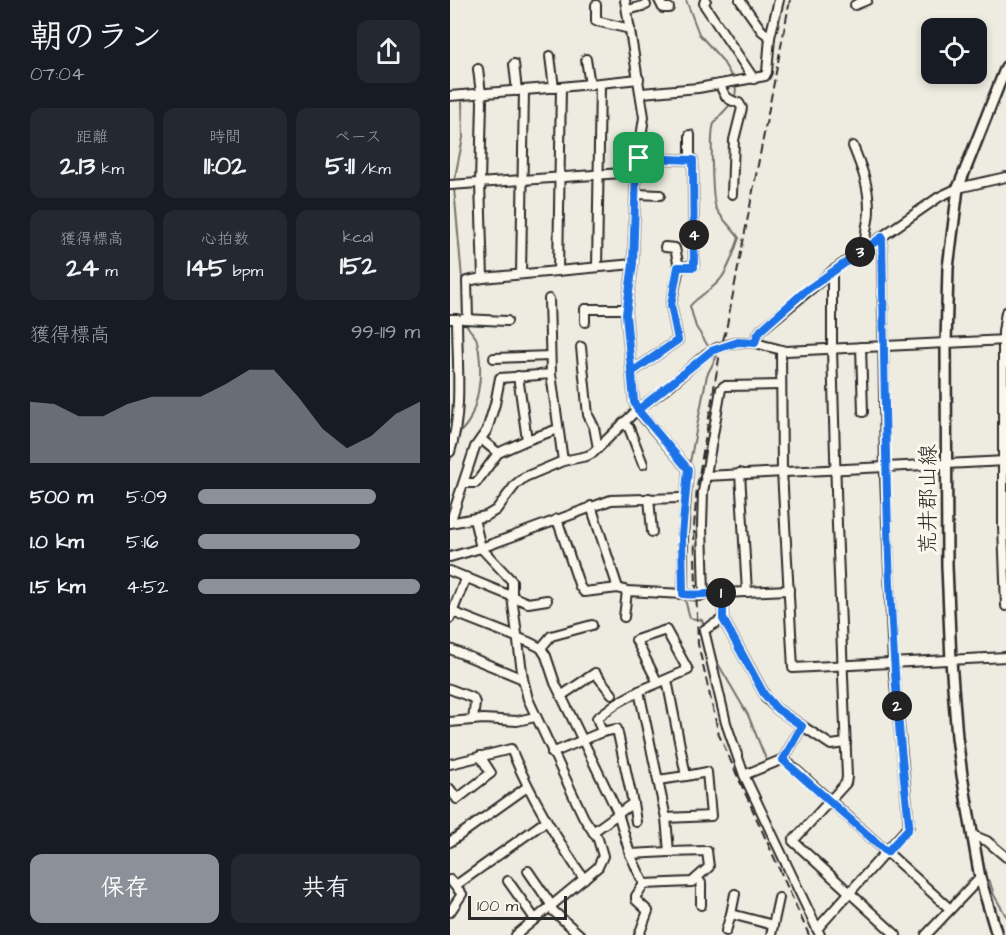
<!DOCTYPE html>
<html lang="ja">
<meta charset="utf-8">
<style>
:root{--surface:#171b24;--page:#242831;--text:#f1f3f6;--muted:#9ea1a6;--accent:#8c9099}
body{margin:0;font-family:"Architects Daughter","Klee One",sans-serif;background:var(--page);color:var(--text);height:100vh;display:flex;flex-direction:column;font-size:22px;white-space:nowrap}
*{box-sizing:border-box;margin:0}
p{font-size:20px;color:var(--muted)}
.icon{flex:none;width:33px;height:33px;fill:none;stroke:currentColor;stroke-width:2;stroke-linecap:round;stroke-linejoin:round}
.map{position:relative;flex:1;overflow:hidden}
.details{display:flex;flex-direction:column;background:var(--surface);width:450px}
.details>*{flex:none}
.buttons{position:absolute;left:471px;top:18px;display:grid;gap:12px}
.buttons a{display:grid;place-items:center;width:66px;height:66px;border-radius:12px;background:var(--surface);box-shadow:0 3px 9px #0003;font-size:30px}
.scale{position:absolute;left:18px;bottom:15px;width:99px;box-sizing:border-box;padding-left:6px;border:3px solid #2b2b2b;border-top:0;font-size:16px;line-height:21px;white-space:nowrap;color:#2b2b2b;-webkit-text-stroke:4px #fbf7ec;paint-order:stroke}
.pin{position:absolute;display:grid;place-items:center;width:51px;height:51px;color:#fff;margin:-26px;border-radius:12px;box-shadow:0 3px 9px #0006}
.km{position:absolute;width:30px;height:30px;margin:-15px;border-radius:50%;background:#222;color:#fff;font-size:16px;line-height:30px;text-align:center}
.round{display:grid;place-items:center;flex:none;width:63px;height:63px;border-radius:12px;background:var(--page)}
.summary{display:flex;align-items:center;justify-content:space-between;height:102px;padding:0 30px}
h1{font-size:33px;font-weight:700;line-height:45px}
.metrics{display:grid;grid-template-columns:repeat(3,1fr);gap:9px;height:102px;padding:6px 30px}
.metrics div{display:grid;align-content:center;border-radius:12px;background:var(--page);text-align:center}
.metrics b{font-size:26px;font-weight:700}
.metrics small{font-size:16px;font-weight:400}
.metrics p{font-size:16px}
.chart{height:168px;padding:12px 30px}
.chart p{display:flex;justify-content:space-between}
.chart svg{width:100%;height:108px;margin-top:6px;fill:var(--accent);opacity:.7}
.primary-button{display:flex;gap:12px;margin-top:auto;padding:12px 30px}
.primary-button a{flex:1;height:69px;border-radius:12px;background:var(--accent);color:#fff;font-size:24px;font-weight:700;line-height:69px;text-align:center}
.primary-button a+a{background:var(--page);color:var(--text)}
ul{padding:0 30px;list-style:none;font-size:20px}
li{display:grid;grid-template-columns:96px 72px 1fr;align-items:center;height:45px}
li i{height:15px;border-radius:8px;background:var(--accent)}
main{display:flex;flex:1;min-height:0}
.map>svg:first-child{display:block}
</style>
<main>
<section class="details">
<div class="summary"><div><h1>朝のラン</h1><p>07:04</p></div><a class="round"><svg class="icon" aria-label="share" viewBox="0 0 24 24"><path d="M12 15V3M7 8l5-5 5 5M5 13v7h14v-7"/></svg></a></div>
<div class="metrics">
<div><p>距離</p><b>2.13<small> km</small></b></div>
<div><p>時間</p><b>11:02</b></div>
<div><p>ペース</p><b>5:11<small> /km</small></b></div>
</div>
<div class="metrics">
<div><p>獲得標高</p><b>24<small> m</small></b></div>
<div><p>心拍数</p><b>145<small> bpm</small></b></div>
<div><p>kcal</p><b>152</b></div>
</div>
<div class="chart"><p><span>獲得標高</span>99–119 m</p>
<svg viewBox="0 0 160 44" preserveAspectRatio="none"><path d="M0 44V19L10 20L20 25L30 25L40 20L50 17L60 17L70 17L80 12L90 6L100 6L110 17L120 30L130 38L140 33L150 24L160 19V44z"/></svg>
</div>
<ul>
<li><b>500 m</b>5:09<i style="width:80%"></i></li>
<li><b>1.0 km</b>5:16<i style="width:73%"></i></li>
<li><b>1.5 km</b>4:52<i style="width:100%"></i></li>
</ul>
<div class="primary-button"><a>保存</a><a>共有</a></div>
</section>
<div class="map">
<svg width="556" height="935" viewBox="0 0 556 935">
<rect width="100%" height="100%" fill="#eeebe0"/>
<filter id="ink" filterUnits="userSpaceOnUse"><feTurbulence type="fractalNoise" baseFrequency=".0167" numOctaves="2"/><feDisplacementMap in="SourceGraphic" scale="12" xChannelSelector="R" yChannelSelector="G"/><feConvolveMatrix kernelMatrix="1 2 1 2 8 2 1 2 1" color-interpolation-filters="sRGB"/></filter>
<g filter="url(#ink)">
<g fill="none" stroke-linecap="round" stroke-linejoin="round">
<g stroke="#74726e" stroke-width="2">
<polyline points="236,0 249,34 272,60 283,79"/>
<polyline points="4,182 13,138 12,99 9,98"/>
<polyline points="4,188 14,301"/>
<path d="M260 349 246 327 240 306C248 296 260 291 269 281 279 270 284 251 289 238 282 228 271 218 266 208 262 199 260 133 264 124 271 110 290 103 285 84"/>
<path d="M7 438C10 431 17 426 20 419 30 395 33 368 27 341 26 334 17 330 16 322"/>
<polyline points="0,461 3,452"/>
<polyline points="239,467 257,375 267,356 264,353"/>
<polyline points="234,596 240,618 252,620 254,627"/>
<polyline points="263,655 298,715 320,769 335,764"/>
<polyline points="534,877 540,882 544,895 556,916"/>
<polyline points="498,904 521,878 528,878"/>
</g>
<g stroke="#2b2b2b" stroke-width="12">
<g id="minor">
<polyline points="209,0 213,8 219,8"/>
<polyline points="256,0 254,3 255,6 304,79"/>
<polyline points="290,0 312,31 320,37"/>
<polyline points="146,5 146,21 180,29"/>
<polyline points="405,5 417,0"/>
<polyline points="178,10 196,5"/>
<polyline points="100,56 104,88"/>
<polyline points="136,59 140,85"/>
<polyline points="64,64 67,91"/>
<polyline points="28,69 32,102 30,183 33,278 183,264"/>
<path d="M270 84C274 96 277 100 289 103L292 108 284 140 282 194"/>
<polyline points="192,93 248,88 315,76 317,72 320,37 329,0"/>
<polyline points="0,96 111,87 189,79"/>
<polyline points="240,135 240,160"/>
<path d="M403 146C412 168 419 186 419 210 419 224 413 234 416 247"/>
<polyline points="0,185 186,172"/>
<polyline points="186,194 210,195"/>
<polyline points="215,247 225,248 229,267"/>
<polyline points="147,267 150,84"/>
<polyline points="108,271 111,87"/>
<polyline points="382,271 382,349 387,525 397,777 396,783 343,841 446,935"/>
<polyline points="71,274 74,90"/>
<polyline points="99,299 101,374"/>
<polyline points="556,312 553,332 553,526 556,606"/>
<path d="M0 319H7C7 360 13 413 0 452"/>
<polyline points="13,319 57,321"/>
<polyline points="18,319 17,281 33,278"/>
<polyline points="135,322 135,309 176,309"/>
<polyline points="305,343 307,336 311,330 384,270 489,197 508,188 556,177"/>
<polyline points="131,347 138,415 144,427 148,448"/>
<polyline points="411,347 413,412"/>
<polyline points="331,351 332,471 343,668 556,657"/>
<polyline points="44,358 100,356"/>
<polyline points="182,372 228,340 221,305 229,267 244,266 243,160 189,158"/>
<polyline points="68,376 77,440"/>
<polyline points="173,423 179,428 193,464"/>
<polyline points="31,439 48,453 77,440 108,429"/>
<polyline points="290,473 297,592"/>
<polyline points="255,476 556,461"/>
<polyline points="15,483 26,483 48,453"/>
<polyline points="199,498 202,532"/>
<polyline points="141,506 168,588"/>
<polyline points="24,519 31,548 62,581 62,597 73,679 78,699 134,818 148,839 153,856 148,867 66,935"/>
<polyline points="107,519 130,587 134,592 168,588 177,591 233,594 233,535 238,469 187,410 184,402 176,314 183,264 186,172 194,117 175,0"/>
<polyline points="0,523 36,516 46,510 66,484 75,477 113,461 137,456 143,453 187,410 217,388 256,354 267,348 288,342 305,343 336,351 556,340"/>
<polyline points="0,523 25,447 37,430 45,404 50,378 101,374 113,461"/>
<polyline points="0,557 31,548 161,500 230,498"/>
<polyline points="0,571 78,603 97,600"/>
<polyline points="273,593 273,619 317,699 327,709 381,745 396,743"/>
<polyline points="233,594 250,596 254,594 339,590"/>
<polyline points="254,594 252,526 253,492 271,389 274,386 331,385"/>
<polyline points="0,611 79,642 91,648 96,656 105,683 168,813 180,854 194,884 186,896 186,900 198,911 189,935"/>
<polyline points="174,617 177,591"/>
<polyline points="0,618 16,577"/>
<polyline points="273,619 254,630 276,723 294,775 370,935"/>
<polyline points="91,648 101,636 142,625"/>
<polyline points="0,649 73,679"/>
<polyline points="0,689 23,698 25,703 23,720"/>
<polyline points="189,691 208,683 186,640 216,630 238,670 208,683"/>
<polyline points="111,696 145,673 162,694"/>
<polyline points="0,722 33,719 67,721 85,717"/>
<polyline points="102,753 152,732 147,718 167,703 189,691 216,818 219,852 180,854"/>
<polyline points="333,760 352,726"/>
<path d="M0 764 61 749C82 799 104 834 134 879"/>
<polyline points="294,775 331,760 336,761 500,909"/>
<polyline points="208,780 236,776"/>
<polyline points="0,789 7,799 41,773 30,756"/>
<polyline points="183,803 186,822"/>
<polyline points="216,818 261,816 257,772 236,776 217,680"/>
<polyline points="143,832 183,803 167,729 152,732"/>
<polyline points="522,835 537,841 556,857"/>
<polyline points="0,842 77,787"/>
<polyline points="78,871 102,906"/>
<polyline points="247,878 251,883 251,905"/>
<polyline points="0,880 12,894 0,912"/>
<polyline points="58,881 85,919"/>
<polyline points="194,884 242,882 259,867 257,851 219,852"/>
<polyline points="5,886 96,821"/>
<polyline points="285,894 281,914 323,925"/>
<polyline points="100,908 130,935"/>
<polyline points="367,929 459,826 443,663 435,476 432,237"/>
<polyline points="276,931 281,914"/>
<polyline points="321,935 329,898"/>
<polyline points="476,935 530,878"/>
</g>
</g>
<g stroke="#2b2b2b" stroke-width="14">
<polyline id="major" points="547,935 530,878 512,775 507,737 501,661 497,566 496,343 498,268 508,188 556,67"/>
</g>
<use href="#minor" stroke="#fbf7ec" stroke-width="8"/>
<use href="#major" stroke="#fbf7ec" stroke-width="9"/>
<polyline stroke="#2b2b2b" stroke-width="2" stroke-dasharray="9 4.5" stroke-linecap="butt" points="340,0 276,330 271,347 247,487 244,527 248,644 269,735 359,935"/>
</g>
</g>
<g fill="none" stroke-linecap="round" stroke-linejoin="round" filter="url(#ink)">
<g stroke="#fff" stroke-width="12">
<path id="route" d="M189 158 186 172 183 264 176 314 184 402 188 410 238 469 232 535 233 594C248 596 258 593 273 593V619L314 694 327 709 352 726 333 760 437 852 458 829 459 823C435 628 436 433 432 237L354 292 311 330 307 336 305 343 288 342 261 351 188 410 184 402 182 372 228 340 221 305 228 267H244L243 160 189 158"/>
</g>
<use href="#route" stroke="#1a73e8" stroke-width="8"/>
</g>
<g text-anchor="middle" stroke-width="6" stroke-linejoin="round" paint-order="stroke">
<g font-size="22" fill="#2b2b2b" stroke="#fbf7ec">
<text transform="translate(477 499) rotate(-90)" y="8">荒井郡山線</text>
</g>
</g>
</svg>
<div class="buttons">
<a><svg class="icon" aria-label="locate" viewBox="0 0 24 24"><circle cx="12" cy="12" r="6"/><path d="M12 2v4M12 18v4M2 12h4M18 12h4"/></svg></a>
</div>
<div class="scale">100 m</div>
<div class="pin" style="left:189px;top:158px;background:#1e9e55"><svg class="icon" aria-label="arrive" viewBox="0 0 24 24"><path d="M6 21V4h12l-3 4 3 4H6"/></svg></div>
<b class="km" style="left:271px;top:593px">1</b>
<b class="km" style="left:447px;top:706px">2</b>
<b class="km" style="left:410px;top:252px">3</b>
<b class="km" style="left:244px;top:235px">4</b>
</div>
</main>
